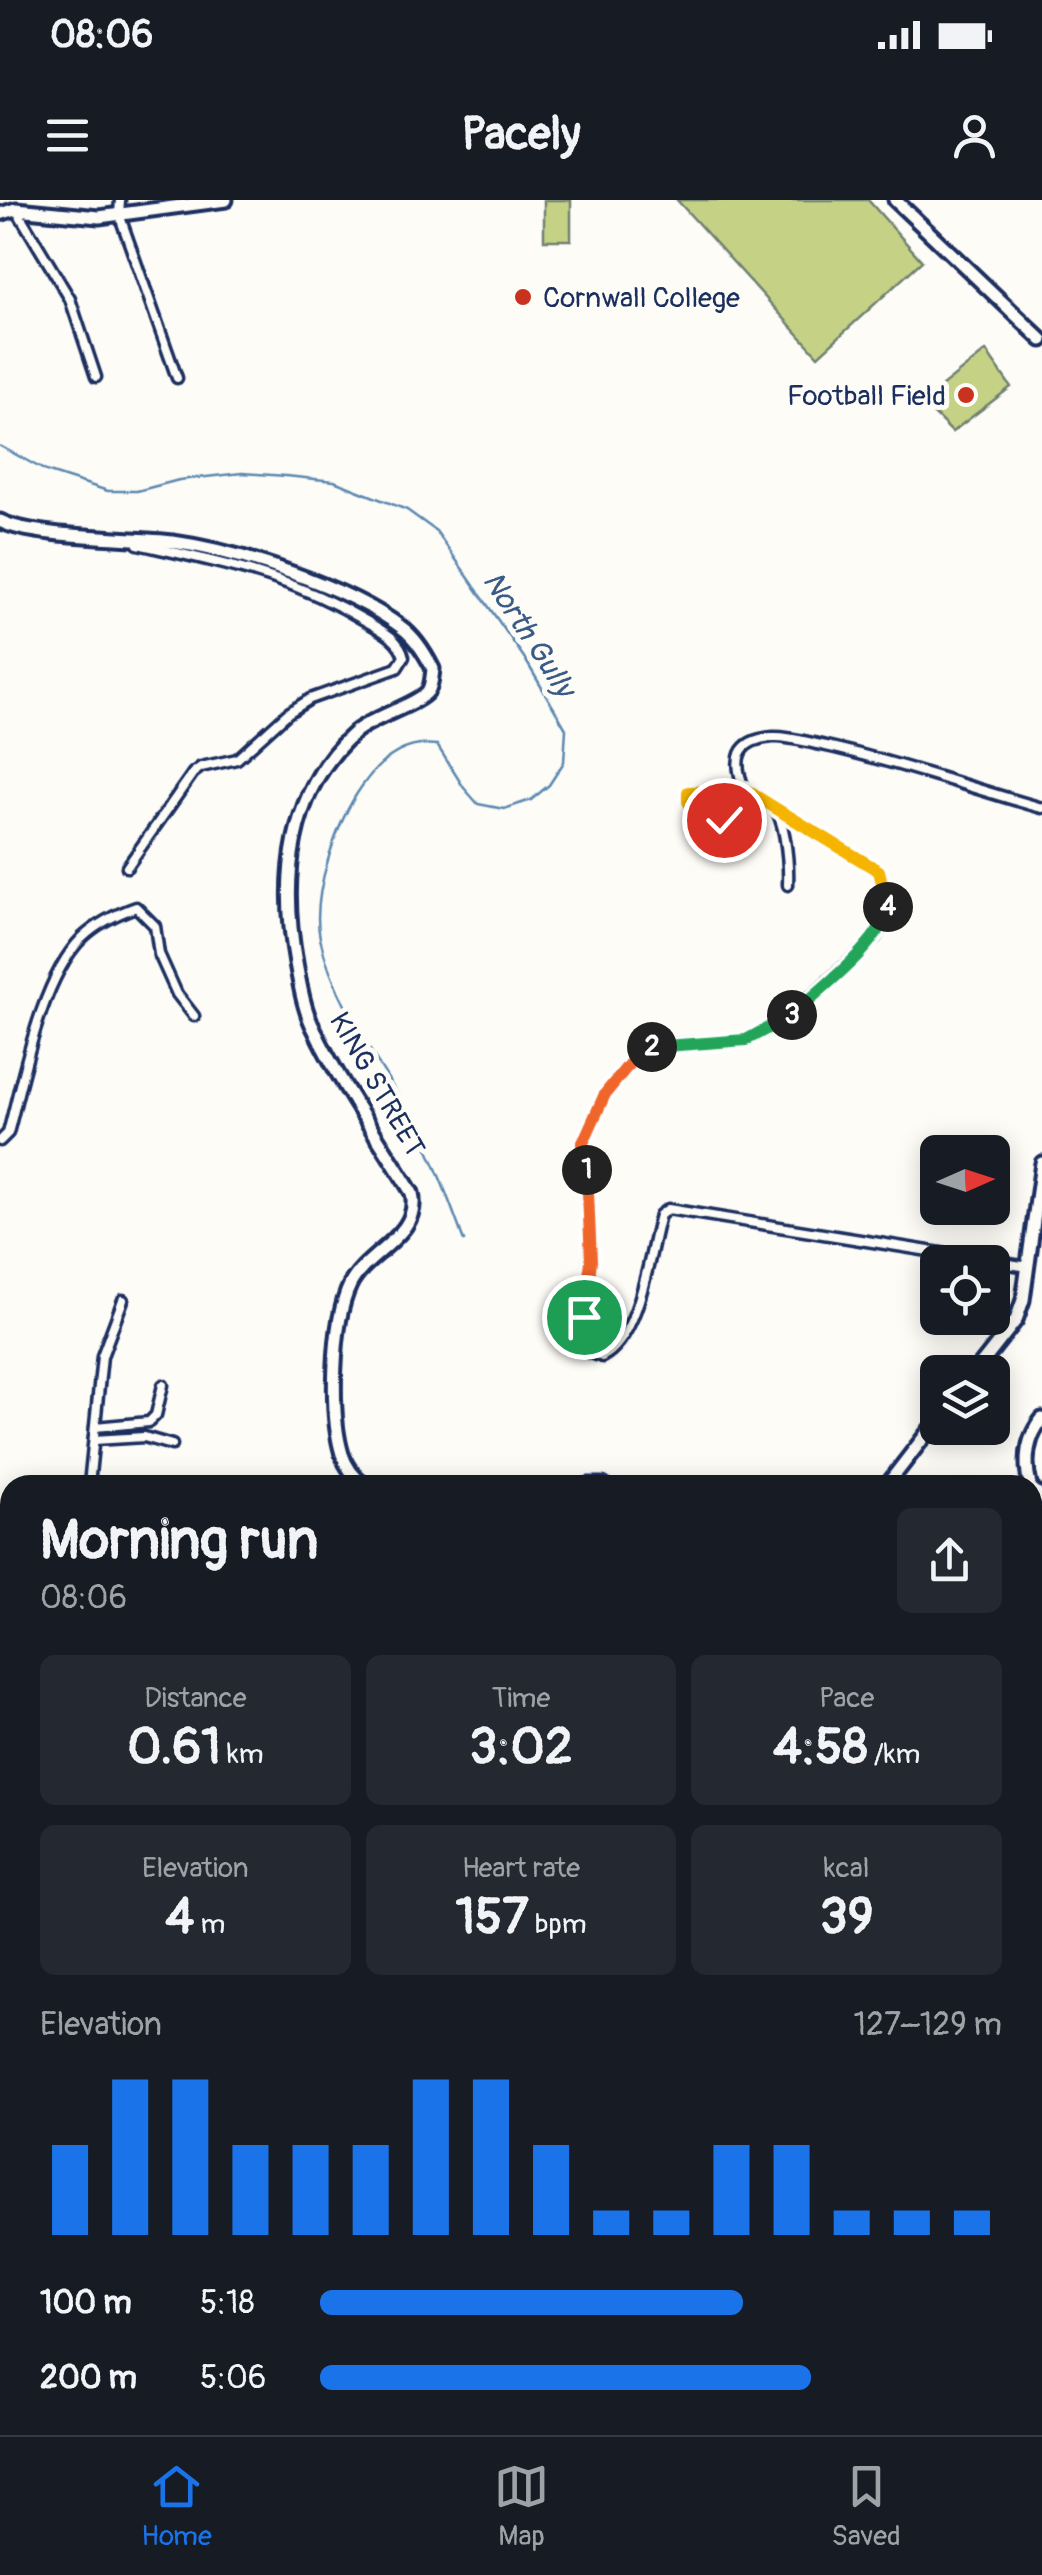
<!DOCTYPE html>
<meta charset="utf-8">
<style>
:root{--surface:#171b24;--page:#242831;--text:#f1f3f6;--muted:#9ea1a6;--line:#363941;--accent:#1a73e8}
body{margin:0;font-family:Pangolin,sans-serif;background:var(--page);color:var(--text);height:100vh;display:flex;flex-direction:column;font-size:38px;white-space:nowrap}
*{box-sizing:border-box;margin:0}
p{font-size:32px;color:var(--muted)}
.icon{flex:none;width:55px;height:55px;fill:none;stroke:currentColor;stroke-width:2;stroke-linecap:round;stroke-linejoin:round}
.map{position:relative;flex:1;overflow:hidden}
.details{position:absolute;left:0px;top:1275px;width:1042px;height:960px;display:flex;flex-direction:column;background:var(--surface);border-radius:30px 30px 0 0;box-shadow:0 5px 25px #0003}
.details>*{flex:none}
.needle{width:65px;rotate:87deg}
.fabs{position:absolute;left:920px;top:935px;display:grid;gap:20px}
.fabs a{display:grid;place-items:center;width:90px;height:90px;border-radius:15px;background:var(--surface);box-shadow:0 5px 25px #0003;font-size:50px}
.pin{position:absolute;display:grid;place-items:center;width:85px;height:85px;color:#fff;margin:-42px;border:5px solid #fff;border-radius:50%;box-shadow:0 2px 10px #0007}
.km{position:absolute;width:50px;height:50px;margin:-25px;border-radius:50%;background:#222;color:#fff;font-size:28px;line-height:50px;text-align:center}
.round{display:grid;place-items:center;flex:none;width:105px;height:105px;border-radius:15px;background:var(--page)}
.headline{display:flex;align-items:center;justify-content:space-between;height:170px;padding:0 40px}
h1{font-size:55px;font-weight:700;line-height:75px}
.metrics{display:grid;grid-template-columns:repeat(3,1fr);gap:15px;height:170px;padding:10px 40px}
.metrics div{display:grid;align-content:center;border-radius:15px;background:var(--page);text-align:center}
.metrics b{font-size:50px;font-weight:700}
.metrics small{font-size:28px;font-weight:400}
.metrics p{font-size:28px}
.chart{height:280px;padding:20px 40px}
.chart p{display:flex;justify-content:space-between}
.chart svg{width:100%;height:180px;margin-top:10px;stroke:var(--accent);stroke-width:6}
ul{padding:0 40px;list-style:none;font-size:32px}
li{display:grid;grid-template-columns:160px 120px 1fr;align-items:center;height:75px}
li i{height:25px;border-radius:12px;background:var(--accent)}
.status{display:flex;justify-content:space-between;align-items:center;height:70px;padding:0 50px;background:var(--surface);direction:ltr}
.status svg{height:28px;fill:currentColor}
header{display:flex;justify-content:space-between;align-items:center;height:130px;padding:0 40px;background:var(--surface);font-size:45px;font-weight:700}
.menu{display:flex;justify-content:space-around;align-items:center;height:140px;border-top:2px solid var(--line);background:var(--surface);font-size:28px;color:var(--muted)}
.menu a{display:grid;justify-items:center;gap:5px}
.menu .current{color:var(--accent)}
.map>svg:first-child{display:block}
</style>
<div class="status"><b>08:06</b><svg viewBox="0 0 49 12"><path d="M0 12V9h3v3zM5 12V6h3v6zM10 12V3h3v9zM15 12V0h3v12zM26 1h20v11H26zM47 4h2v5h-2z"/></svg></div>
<header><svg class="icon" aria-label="menu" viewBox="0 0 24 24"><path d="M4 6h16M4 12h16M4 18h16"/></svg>Pacely<svg class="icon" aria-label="person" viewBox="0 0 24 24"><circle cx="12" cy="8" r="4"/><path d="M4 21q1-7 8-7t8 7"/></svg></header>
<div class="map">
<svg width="1042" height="2235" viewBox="0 0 1042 2235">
<rect width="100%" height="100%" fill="#fdfcf7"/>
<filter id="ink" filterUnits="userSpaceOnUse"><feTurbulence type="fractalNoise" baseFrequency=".01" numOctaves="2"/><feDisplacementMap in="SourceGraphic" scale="20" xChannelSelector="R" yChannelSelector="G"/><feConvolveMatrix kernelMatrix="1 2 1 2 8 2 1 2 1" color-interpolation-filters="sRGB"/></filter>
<g filter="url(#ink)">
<g fill="#c5d285" stroke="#708072" stroke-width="2.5">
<rect x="544" y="0" width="27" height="40"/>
<polygon points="677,0 868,0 922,61 818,156"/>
<polygon points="986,151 1011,187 952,232 922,202"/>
</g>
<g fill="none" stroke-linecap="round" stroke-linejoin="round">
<path stroke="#5c88b0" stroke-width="2.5" d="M0 246 46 271 108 291H137L179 280 242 273 286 276 334 281 407 310 436 331 525 459 566 529 564 562 549 585 531 600 504 609 478 604 464 588 437 545C405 541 380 560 362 586 337 621 311 695 320 738 335 807 384 867 417 928 436 964 450 1003 464 1041"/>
<g stroke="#1b2f5e" stroke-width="15">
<g id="street">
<polyline points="120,0 119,14 177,178"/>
<polyline points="16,9 70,99 96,177"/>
<path d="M777 612C786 629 789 666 788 685"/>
<path d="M724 621C709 618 699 612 688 602V592L745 590"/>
<path d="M127 667 193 573 201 567 237 559 288 513 310 499 397 468 404 457C400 439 381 430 366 421 289 375 224 364 138 344"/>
<path d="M0 941 8 933C23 877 41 779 82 738 98 723 116 714 136 707L155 726 159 754 177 794 194 816"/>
<path d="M1028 1067 668 1009 660 1015C649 1054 640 1138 602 1157L588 1152 582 1139 589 1095 590 1015 582 945 605 894 630 863 655 845 746 840 784 821 875 738 887 718 889 703 879 671 745 590C732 560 736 540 773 537 789 536 810 543 826 546 899 562 970 588 1042 608"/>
<polyline points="95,1227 149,1222 156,1215 163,1185"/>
<polyline points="94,1240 144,1237 172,1245"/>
<polyline points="89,1285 102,1156 123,1100"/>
<polyline points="1032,1445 1042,1439"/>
<polyline points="0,1529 10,1527"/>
<polyline points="0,1654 10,1652"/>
<polyline points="1032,2090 1042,2077"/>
<polyline points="662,2225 663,2235"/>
<polyline points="810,2225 811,2235"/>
<polyline points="1017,2225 1019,2235"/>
</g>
</g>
<g stroke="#1b2f5e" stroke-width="19">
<g id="secondary">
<polyline points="895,0 1042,140"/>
<polyline points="0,14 16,9 99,17 226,0"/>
<path d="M0 321C33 338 132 337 173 342 238 351 349 387 401 427 415 437 425 453 433 469 432 476 432 485 428 491 419 504 373 517 355 532 288 591 281 681 296 763 300 785 304 810 314 829 340 884 380 940 412 993 422 1035 366 1052 350 1085 332 1122 330 1215 342 1254 346 1267 354 1277 364 1285"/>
<polyline points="975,1172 1016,1120 1023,1100 1042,963"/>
<polyline points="588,1285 603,1285"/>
<polyline points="887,1285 938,1219"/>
<path d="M1030 1285C1024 1261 1026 1239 1042 1219"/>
<polyline points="1032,1289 1042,1297"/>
<polyline points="0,1372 10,1388"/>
<polyline points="190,2225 195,2235"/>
<polyline points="647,2225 648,2235"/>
<polyline points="860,2225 898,2235"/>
</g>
</g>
<use href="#street" stroke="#fdfcf7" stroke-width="8"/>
<use href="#secondary" stroke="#fdfcf7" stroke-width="11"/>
</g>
</g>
<g fill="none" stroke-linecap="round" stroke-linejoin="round" filter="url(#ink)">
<g stroke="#fff" stroke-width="20">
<polyline id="split-1" points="584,1117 591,1061 587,970"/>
</g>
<g stroke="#fff" stroke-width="20">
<polyline id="split-2" points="587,970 582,945 605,894 630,863 652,847"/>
</g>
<g stroke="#fff" stroke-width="20">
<polyline id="split-3" points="652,847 746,840 792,815"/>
</g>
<g stroke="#fff" stroke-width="20">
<path id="split-4" d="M792 815C819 790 883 742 888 707"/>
</g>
<g stroke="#fff" stroke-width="20">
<polyline id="split-5" points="785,614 879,671 888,707"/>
</g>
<g stroke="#fff" stroke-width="20">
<path id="split-6" d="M724 620C709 618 699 612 688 602V592L746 590 785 614"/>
</g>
<use href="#split-1" stroke="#f0652b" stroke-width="12"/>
<use href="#split-2" stroke="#f0652b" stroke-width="12"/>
<use href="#split-3" stroke="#22a559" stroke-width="12"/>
<use href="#split-4" stroke="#22a559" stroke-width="12"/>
<use href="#split-5" stroke="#f5b400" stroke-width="12"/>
<use href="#split-6" stroke="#f5b400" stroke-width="12"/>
</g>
<g fill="#c8321e" stroke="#fdfcf7" stroke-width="4">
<circle cx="523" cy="97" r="10"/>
<circle cx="966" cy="195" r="10"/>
</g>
<g text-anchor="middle" stroke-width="10" stroke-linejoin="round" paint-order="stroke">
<g font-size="28" fill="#1b2f5e" stroke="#fdfcf7" text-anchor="start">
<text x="543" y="107">Cornwall College</text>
<text x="946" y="205" text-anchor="end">Football Field</text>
</g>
<g font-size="28" fill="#1b2f5e" stroke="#fdfcf7">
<text transform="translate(378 884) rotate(60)" y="10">KING STREET</text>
</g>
<g font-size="30" font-style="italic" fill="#3b5b87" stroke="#fdfcf7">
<text transform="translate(529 434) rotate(57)" y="10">North Gully</text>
</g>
</g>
</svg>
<div class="fabs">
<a><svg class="needle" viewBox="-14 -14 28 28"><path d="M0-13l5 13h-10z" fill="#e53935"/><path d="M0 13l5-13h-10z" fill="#9ea1a6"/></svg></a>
<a><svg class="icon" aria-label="locate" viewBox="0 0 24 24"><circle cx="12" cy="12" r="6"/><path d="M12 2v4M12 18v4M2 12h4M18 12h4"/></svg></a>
<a><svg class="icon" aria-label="layers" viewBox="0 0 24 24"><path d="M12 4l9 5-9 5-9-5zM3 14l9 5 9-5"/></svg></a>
</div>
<div class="pin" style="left:584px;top:1117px;background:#1e9e55"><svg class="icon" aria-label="arrive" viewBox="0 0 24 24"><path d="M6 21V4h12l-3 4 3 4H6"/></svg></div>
<div class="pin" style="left:724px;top:620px;background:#d93025"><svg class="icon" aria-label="check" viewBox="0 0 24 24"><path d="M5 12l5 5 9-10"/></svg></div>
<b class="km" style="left:587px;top:970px">1</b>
<b class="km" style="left:652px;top:847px">2</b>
<b class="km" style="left:792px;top:815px">3</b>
<b class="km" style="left:888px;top:707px">4</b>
<section class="details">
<div class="headline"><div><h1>Morning run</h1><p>08:06</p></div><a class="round"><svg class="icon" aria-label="share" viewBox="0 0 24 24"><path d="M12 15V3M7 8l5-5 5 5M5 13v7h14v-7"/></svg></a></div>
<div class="metrics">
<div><p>Distance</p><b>0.61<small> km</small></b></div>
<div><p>Time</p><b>3:02</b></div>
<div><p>Pace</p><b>4:58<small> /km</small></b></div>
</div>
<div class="metrics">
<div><p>Elevation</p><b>4<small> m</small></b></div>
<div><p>Heart rate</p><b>157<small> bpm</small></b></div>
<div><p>kcal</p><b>39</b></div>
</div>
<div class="chart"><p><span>Elevation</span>127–129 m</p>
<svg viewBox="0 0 160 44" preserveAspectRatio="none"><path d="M5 44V22M15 44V6M25 44V6M35 44V22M45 44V22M55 44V22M65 44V6M75 44V6M85 44V22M95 44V38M105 44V38M115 44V22M125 44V22M135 44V38M145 44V38M155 44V38"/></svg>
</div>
<ul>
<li><b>100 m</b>5:18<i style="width:62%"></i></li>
<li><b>200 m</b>5:06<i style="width:72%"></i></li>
</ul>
</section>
</div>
<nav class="menu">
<a class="current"><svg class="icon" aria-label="home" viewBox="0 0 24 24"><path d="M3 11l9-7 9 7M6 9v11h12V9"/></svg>Home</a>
<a><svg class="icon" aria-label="map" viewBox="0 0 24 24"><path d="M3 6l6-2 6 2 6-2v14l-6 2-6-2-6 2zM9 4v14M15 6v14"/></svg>Map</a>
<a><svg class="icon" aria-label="saved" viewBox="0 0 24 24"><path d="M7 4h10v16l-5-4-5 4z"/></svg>Saved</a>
</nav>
